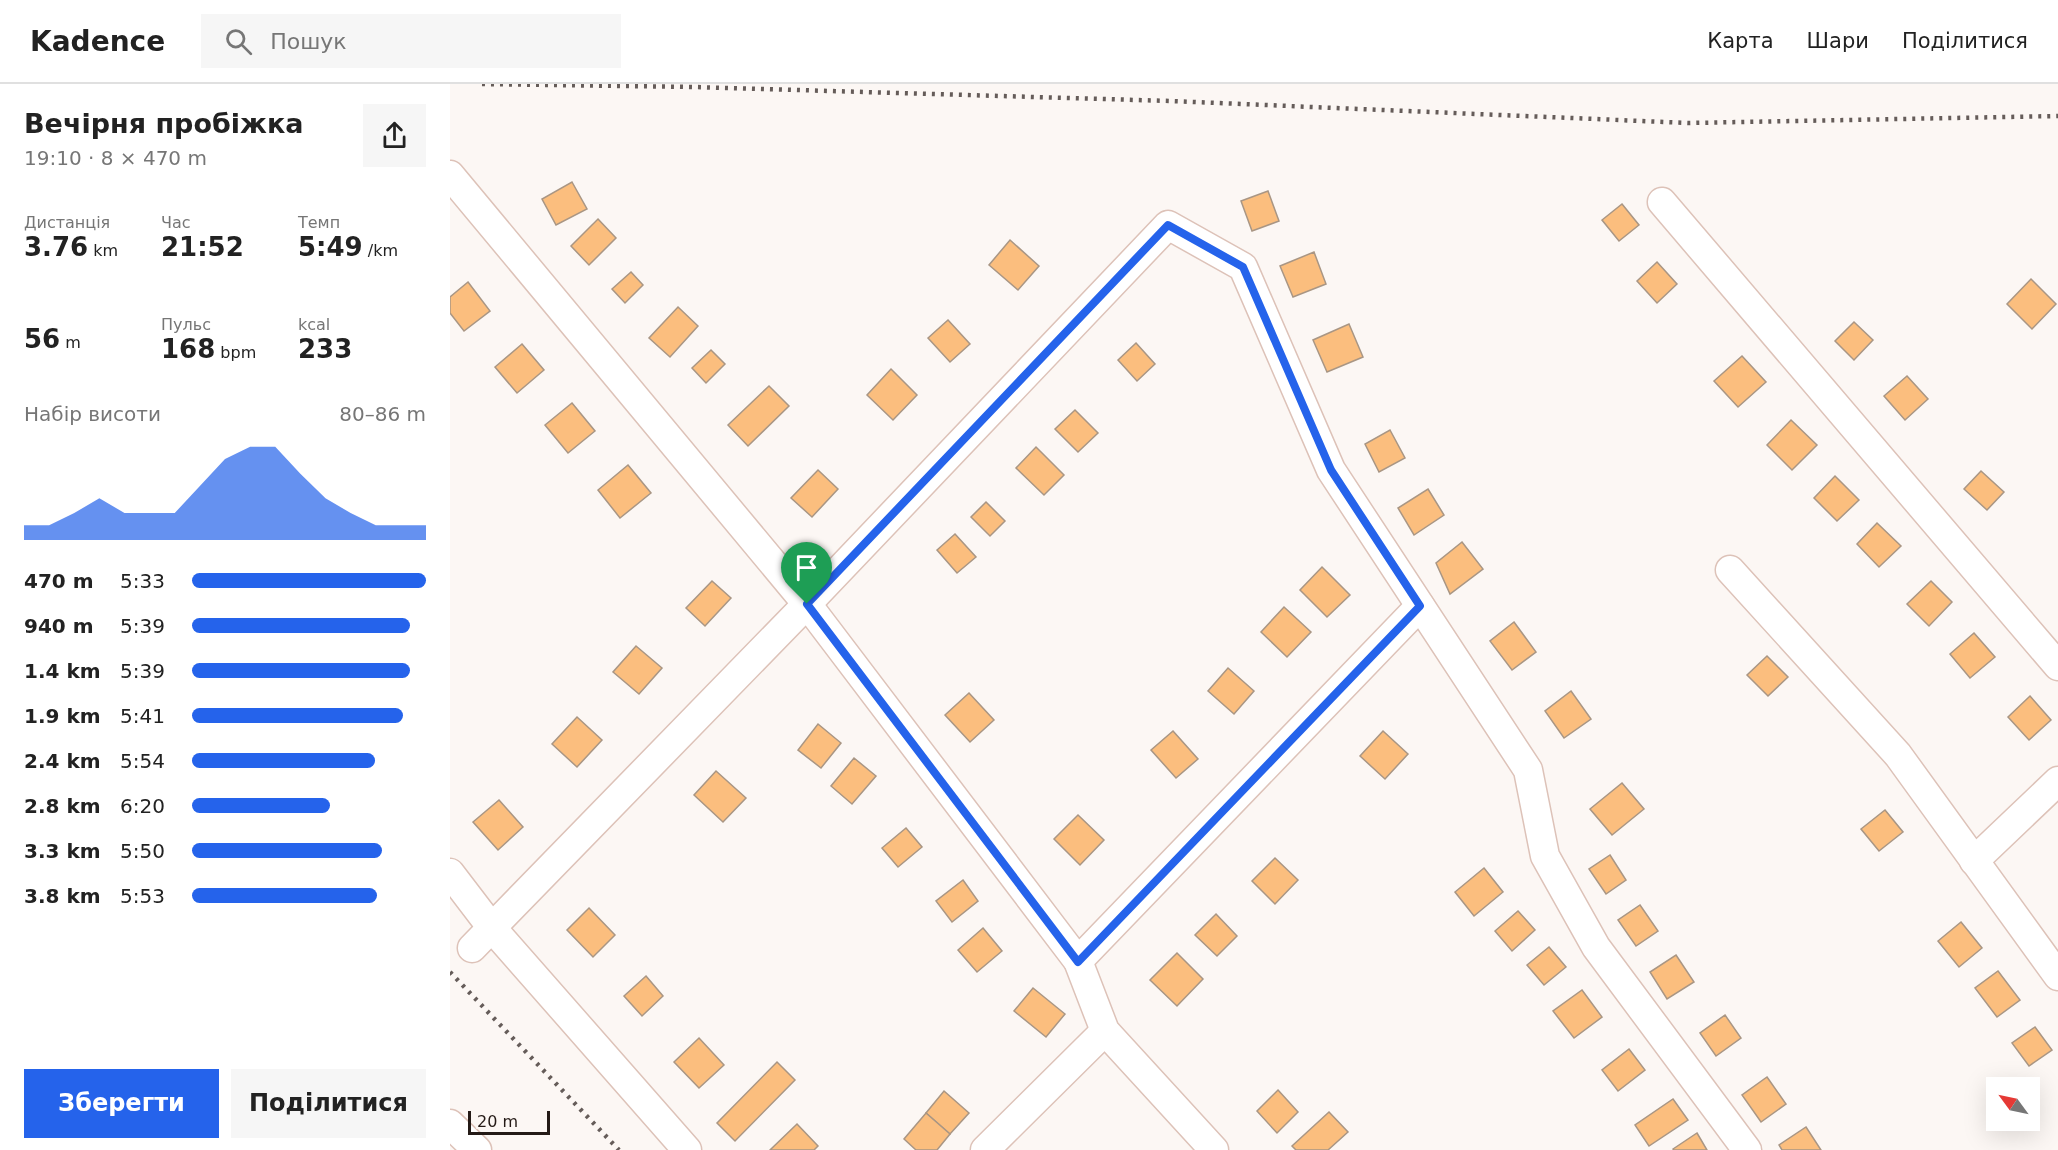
<!DOCTYPE html>
<html lang="uk">
<meta charset="utf-8">
<style>
:root{--surface:#fff;--page:#f6f6f6;--text:#222;--muted:#767676;--line:#e0e0e0;--accent:#2563eb}
body{margin:0;font-family:"DejaVu Sans",sans-serif;background:var(--page);color:var(--text);height:100vh;display:flex;flex-direction:column;font-size:22px;white-space:nowrap}
*{box-sizing:border-box;margin:0}
p{font-size:20px;color:var(--muted)}
.icon{flex:none;width:33px;height:33px;fill:none;stroke:currentColor;stroke-width:2;stroke-linecap:round;stroke-linejoin:round}
.map{position:relative;flex:1;overflow:hidden}
.sheet{display:flex;flex-direction:column;background:var(--surface);width:450px}
.sheet>*{flex:none}
.needle{width:39px;rotate:303deg}
.controls{position:absolute;left:1536px;top:993px;display:grid;gap:12px}
.controls a{display:grid;place-items:center;width:54px;height:54px;border-radius:0px;background:var(--surface);box-shadow:0 6px 24px #0002;font-size:30px}
.scale{position:absolute;left:18px;bottom:15px;width:82px;box-sizing:border-box;padding-left:6px;border:3px solid #241a16;border-top:0;font-size:16px;line-height:21px;white-space:nowrap;color:#241a16;-webkit-text-stroke:4px #fcf7f4;paint-order:stroke}
.pin{position:absolute;display:grid;place-items:center;width:51px;height:51px;color:#fff;margin:-62px -26px;border-radius:50% 50% 50% 0;rotate:-45deg;box-shadow:0 0 6px #0007}
.pin .icon{rotate:45deg}
.round{display:grid;place-items:center;flex:none;width:63px;height:63px;border-radius:0px;background:var(--page)}
.overview{display:flex;align-items:center;justify-content:space-between;height:102px;padding:0 24px}
h1{font-size:27px;font-weight:800;line-height:45px}
.figures{display:grid;grid-template-columns:repeat(3,1fr);gap:9px;height:102px;padding:6px 24px}
.figures div{display:grid;align-content:center}
.figures b{font-size:26px;font-weight:800}
.figures small{font-size:16px;font-weight:400}
.figures p{font-size:16px}
.chart{height:168px;padding:12px 24px}
.chart p{display:flex;justify-content:space-between}
.chart svg{width:100%;height:108px;margin-top:6px;fill:var(--accent);opacity:.7}
.primary-button{display:flex;gap:12px;margin-top:auto;padding:12px 24px}
.primary-button a{flex:1;height:69px;border-radius:0px;background:var(--accent);color:#fff;font-size:24px;font-weight:800;line-height:69px;text-align:center}
.primary-button a+a{background:var(--page);color:var(--text)}
ul{padding:0 24px;list-style:none;font-size:20px}
li{display:grid;grid-template-columns:96px 72px 1fr;align-items:center;height:45px}
li i{height:15px;border-radius:8px;background:var(--accent)}
header{display:flex;align-items:center;gap:36px;box-sizing:border-box;height:84px;padding:0 30px;background:var(--surface);border-bottom:2px solid var(--line)}
header strong{font-size:28px}
nav{display:flex;gap:33px;margin-inline-start:auto;font-size:21px}
.search{width:420px;height:54px;background:var(--page);display:flex;align-items:center;gap:15px;box-sizing:border-box;padding:0 21px;border-radius:0px;color:var(--muted);font-size:22px}
main{display:flex;flex:1;min-height:0}
.map>svg:first-child{display:block}
</style>
<header>
<strong>Kadence</strong>
<div class="search"><svg class="icon" aria-label="search" viewBox="0 0 24 24"><circle cx="10" cy="10" r="6"/><path d="M15 15l6 6"/></svg>Пошук</div>
<nav><a>Карта</a><a>Шари</a><a>Поділитися</a></nav>
</header>
<main>
<section class="sheet">
<div class="overview"><div><h1>Вечірня пробіжка</h1><p>19:10 · 8 × 470 m</p></div><a class="round"><svg class="icon" aria-label="share" viewBox="0 0 24 24"><path d="M12 15V3M7 8l5-5 5 5M5 13v7h14v-7"/></svg></a></div>
<div class="figures">
<div><p>Дистанція</p><b>3.76<small> km</small></b></div>
<div><p>Час</p><b>21:52</b></div>
<div><p>Темп</p><b>5:49<small> /km</small></b></div>
</div>
<div class="figures">
<div><b>56<small> m</small></b></div>
<div><p>Пульс</p><b>168<small> bpm</small></b></div>
<div><p>kcal</p><b>233</b></div>
</div>
<div class="chart"><p><span>Набір висоти</span>80–86 m</p>
<svg viewBox="0 0 160 44" preserveAspectRatio="none"><path d="M0 44V38L10 38L20 33L30 27L40 33L50 33L60 33L70 22L80 11L90 6L100 6L110 17L120 27L130 33L140 38L150 38L160 38V44z"/></svg>
</div>
<ul>
<li><b>470 m</b>5:33<i style="width:100%"></i></li>
<li><b>940 m</b>5:39<i style="width:93%"></i></li>
<li><b>1.4 km</b>5:39<i style="width:93%"></i></li>
<li><b>1.9 km</b>5:41<i style="width:90%"></i></li>
<li><b>2.4 km</b>5:54<i style="width:78%"></i></li>
<li><b>2.8 km</b>6:20<i style="width:59%"></i></li>
<li><b>3.3 km</b>5:50<i style="width:81%"></i></li>
<li><b>3.8 km</b>5:53<i style="width:79%"></i></li>
</ul>
<div class="primary-button"><a>Зберегти</a><a>Поділитися</a></div>
</section>
<div class="map">
<svg width="1608" height="1066" viewBox="0 0 1608 1066">
<rect width="100%" height="100%" fill="#fcf7f4"/>
<g fill="#fbbe7e" stroke="#a99684" stroke-width="1.5">
<polygon points="122,98 137,125 106,141 92,115"/>
<polygon points="818,107 829,137 802,147 791,117"/>
<polygon points="1172,120 1189,141 1169,157 1152,136"/>
<polygon points="148,135 166,154 139,181 121,162"/>
<polygon points="560,156 589,182 568,206 539,181"/>
<polygon points="864,168 876,200 843,213 830,182"/>
<polygon points="1207,178 1227,200 1207,219 1187,197"/>
<polygon points="181,188 193,201 175,219 162,205"/>
<polygon points="1581,195 1606,220 1582,245 1557,220"/>
<polygon points="18,198 40,227 14,247 0,229 0,213"/>
<polygon points="228,223 248,242 220,273 199,254"/>
<polygon points="498,236 520,260 500,278 478,254"/>
<polygon points="1404,238 1423,256 1404,276 1385,257"/>
<polygon points="899,240 913,273 877,288 863,256"/>
<polygon points="686,259 705,280 687,297 668,276"/>
<polygon points="72,260 94,286 67,309 45,283"/>
<polygon points="261,266 275,280 256,299 242,284"/>
<polygon points="1292,272 1316,298 1288,323 1264,297"/>
<polygon points="441,285 467,311 443,336 417,311"/>
<polygon points="1457,292 1478,315 1455,336 1434,312"/>
<polygon points="319,302 339,322 298,362 278,341"/>
<polygon points="122,319 145,347 118,369 95,341"/>
<polygon points="625,326 648,349 628,368 605,345"/>
<polygon points="1341,336 1367,361 1342,386 1317,361"/>
<polygon points="940,346 955,374 929,388 915,360"/>
<polygon points="586,363 614,391 594,411 566,384"/>
<polygon points="178,381 201,409 170,434 148,406"/>
<polygon points="368,386 388,405 362,433 341,414"/>
<polygon points="1531,387 1554,408 1537,426 1514,405"/>
<polygon points="1385,392 1409,416 1387,437 1364,414"/>
<polygon points="978,405 994,431 964,451 948,424"/>
<polygon points="536,418 555,437 540,452 521,433"/>
<polygon points="1427,439 1451,462 1429,483 1407,460"/>
<polygon points="505,450 526,473 507,489 487,466"/>
<polygon points="1012,458 1033,485 1000,510 986,479"/>
<polygon points="872,483 900,511 877,533 850,506"/>
<polygon points="262,497 281,514 255,542 236,524"/>
<polygon points="1481,497 1502,518 1479,542 1457,520"/>
<polygon points="834,523 861,548 837,573 811,548"/>
<polygon points="1064,538 1086,568 1062,586 1040,557"/>
<polygon points="1524,549 1545,573 1520,594 1500,570"/>
<polygon points="186,562 212,584 189,610 163,588"/>
<polygon points="1317,572 1338,593 1318,612 1297,591"/>
<polygon points="778,584 804,607 784,630 758,607"/>
<polygon points="1121,607 1141,635 1114,654 1095,627"/>
<polygon points="519,609 544,636 520,658 495,631"/>
<polygon points="1580,612 1601,636 1579,656 1558,633"/>
<polygon points="127,633 152,656 127,683 102,660"/>
<polygon points="368,640 391,659 371,684 348,666"/>
<polygon points="723,647 748,675 726,694 701,666"/>
<polygon points="933,647 958,670 935,695 910,672"/>
<polygon points="404,674 426,692 402,720 381,702"/>
<polygon points="266,687 296,714 273,738 244,711"/>
<polygon points="1172,699 1194,725 1162,751 1140,725"/>
<polygon points="49,716 73,743 48,766 23,738"/>
<polygon points="1435,726 1453,748 1429,767 1411,745"/>
<polygon points="628,731 654,756 630,781 604,755"/>
<polygon points="456,744 472,763 448,783 432,764"/>
<polygon points="1160,771 1176,796 1156,810 1139,785"/>
<polygon points="825,774 848,796 825,820 802,797"/>
<polygon points="1034,784 1053,808 1024,832 1005,808"/>
<polygon points="513,796 528,817 502,838 486,817"/>
<polygon points="1190,821 1208,847 1186,862 1168,836"/>
<polygon points="139,824 165,851 143,873 117,846"/>
<polygon points="1068,827 1085,846 1062,867 1045,847"/>
<polygon points="766,830 787,852 767,872 745,851"/>
<polygon points="1511,838 1532,864 1509,883 1488,857"/>
<polygon points="533,844 552,867 527,888 508,866"/>
<polygon points="1099,863 1116,883 1094,901 1077,881"/>
<polygon points="727,869 753,895 727,922 700,896"/>
<polygon points="1226,871 1244,898 1217,915 1200,888"/>
<polygon points="1548,887 1570,916 1547,933 1525,904"/>
<polygon points="196,892 213,912 192,932 174,912"/>
<polygon points="583,904 615,930 596,953 564,927"/>
<polygon points="1132,906 1152,933 1124,954 1103,927"/>
<polygon points="1275,931 1291,954 1266,972 1250,949"/>
<polygon points="1585,943 1602,966 1579,982 1562,959"/>
<polygon points="249,954 274,981 249,1004 224,978"/>
<polygon points="1179,965 1195,986 1168,1007 1152,986"/>
<polygon points="327,978 345,996 285,1057 267,1039"/>
<polygon points="1317,993 1336,1020 1311,1038 1292,1011"/>
<polygon points="828,1006 848,1028 827,1049 807,1027"/>
<polygon points="494,1007 519,1029 500,1050 476,1029"/>
<polygon points="1223,1015 1238,1036 1199,1062 1185,1041"/>
<polygon points="879,1028 898,1048 878,1066 846,1066 842,1062"/>
<polygon points="476,1029 500,1050 487,1066 466,1066 454,1055"/>
<polygon points="347,1040 368,1062 364,1066 320,1066"/>
<polygon points="1356,1043 1371,1066 1332,1066 1329,1061"/>
<polygon points="1247,1049 1257,1066 1224,1066 1223,1065"/>
</g>
<g fill="none" stroke-linecap="round" stroke-linejoin="round">
<g stroke="#ddc2b8" stroke-width="31">
<g id="minor">
<polyline points="0,91 357,520 628,877 655,947 764,1066"/>
<polyline points="1212,118 1608,582"/>
<polyline points="1280,486 1448,671 1608,892"/>
<polyline points="1524,777 1608,697"/>
<polyline points="0,789 42,844 237,1066"/>
<polyline points="22,864 357,520 718,141 793,183 881,386 1078,686 1095,772 1146,863 1297,1066"/>
<polyline points="628,877 970,522"/>
<polyline points="0,1040 27,1066"/>
<polyline points="535,1066 655,947"/>
</g>
</g>
<use href="#minor" stroke="#fff" stroke-width="28"/>
<g stroke="#655c59" stroke-width="4.5" stroke-dasharray="3 6" stroke-linecap="butt">
<polyline points="32,0 244,3 721,17 1239,39 1608,32"/>
<polyline points="0,888 169,1066"/>
</g>
</g>
<g fill="none" stroke-linecap="round" stroke-linejoin="round">
<g stroke="#fff" stroke-width="12">
<polygon id="route" points="718,141 793,183 881,386 970,522 628,878 357,520"/>
</g>
<use href="#route" stroke="#2563eb" stroke-width="8"/>
</g>
</svg>
<div class="controls">
<a><svg class="needle" viewBox="-14 -14 28 28"><path d="M0-13l5 13h-10z" fill="#e53935"/><path d="M0 13l5-13h-10z" fill="#767676"/></svg></a>
</div>
<div class="scale">20 m</div>
<div class="pin" style="left:357px;top:520px;background:#1e9e55"><svg class="icon" aria-label="arrive" viewBox="0 0 24 24"><path d="M6 21V4h12l-3 4 3 4H6"/></svg></div>
</div>
</main>
